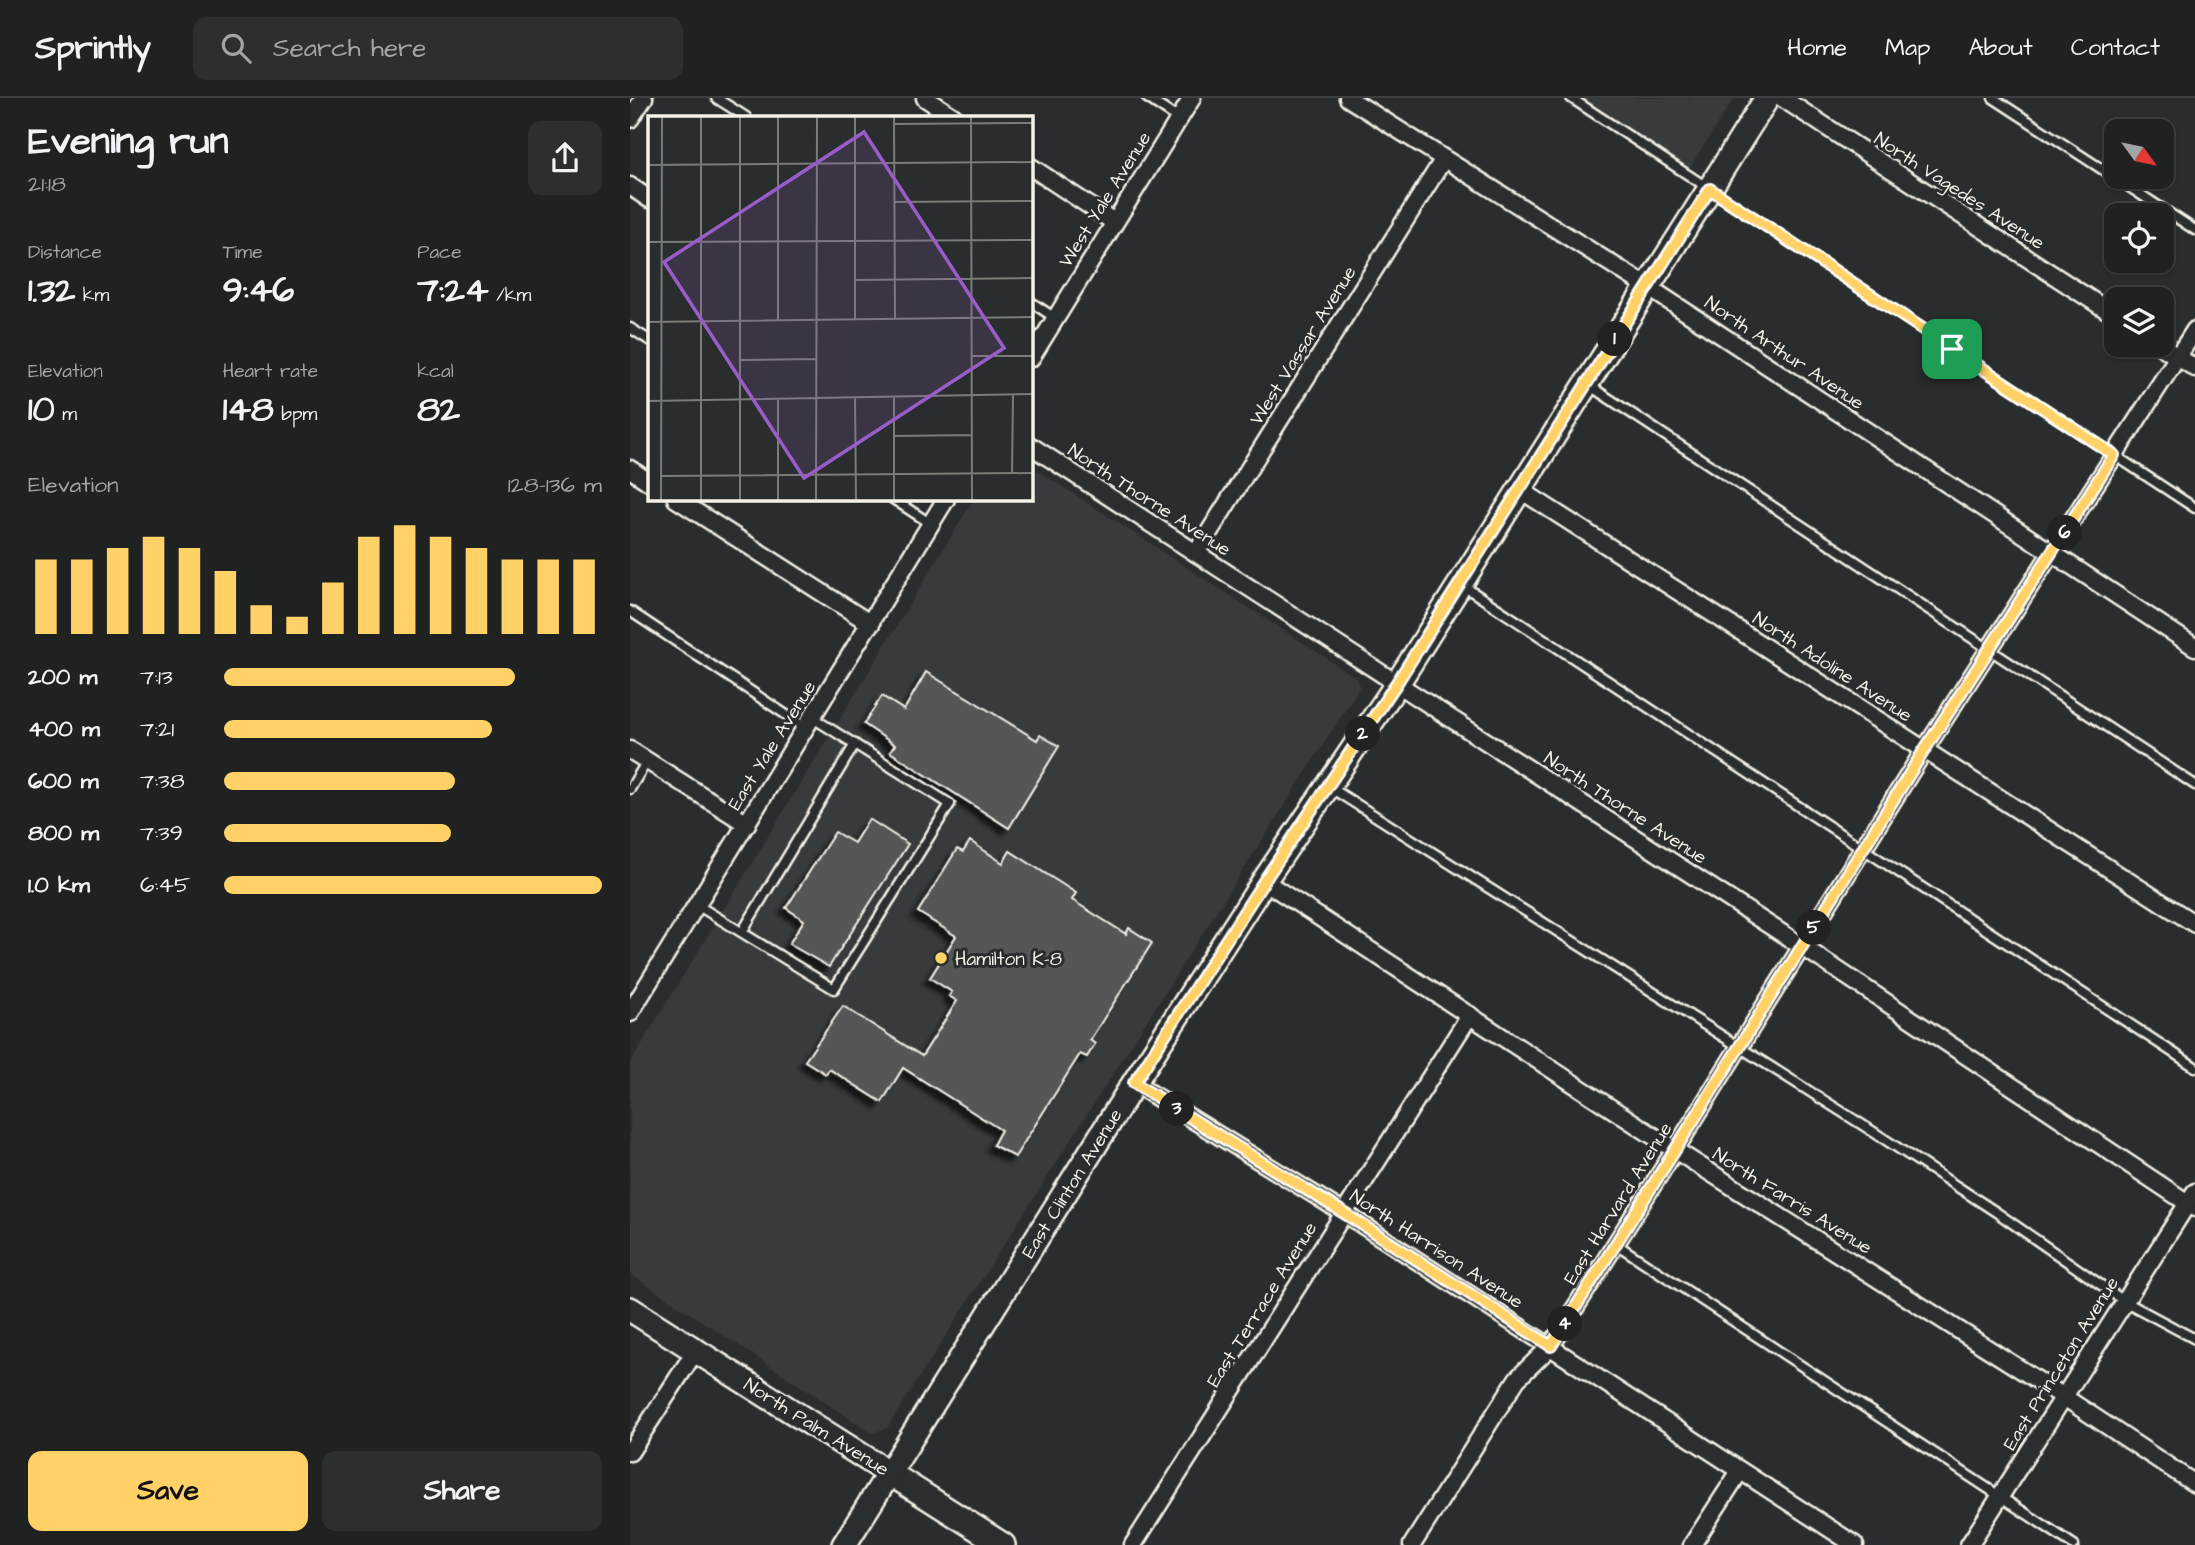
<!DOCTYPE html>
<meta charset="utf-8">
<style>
:root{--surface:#202222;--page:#2d2f2f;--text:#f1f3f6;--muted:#a2a4a5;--line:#3d3f40;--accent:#ffd166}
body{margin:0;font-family:"Architects Daughter",sans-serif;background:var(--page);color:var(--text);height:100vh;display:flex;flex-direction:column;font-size:26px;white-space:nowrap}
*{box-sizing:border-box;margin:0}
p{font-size:23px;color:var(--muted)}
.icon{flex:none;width:38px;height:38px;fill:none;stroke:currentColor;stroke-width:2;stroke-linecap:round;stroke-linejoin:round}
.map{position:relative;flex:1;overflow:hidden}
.drawer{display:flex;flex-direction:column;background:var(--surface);width:630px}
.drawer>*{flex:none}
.needle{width:46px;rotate:123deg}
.fabs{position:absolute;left:1474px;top:21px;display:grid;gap:14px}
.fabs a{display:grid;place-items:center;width:70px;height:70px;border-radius:14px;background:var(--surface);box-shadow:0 2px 5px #0004,0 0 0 2px var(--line);font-size:35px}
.pin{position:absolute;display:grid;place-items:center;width:60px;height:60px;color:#fff;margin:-30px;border-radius:14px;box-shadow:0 4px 10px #0006}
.km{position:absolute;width:35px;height:35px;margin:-18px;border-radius:50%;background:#222;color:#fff;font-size:19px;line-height:35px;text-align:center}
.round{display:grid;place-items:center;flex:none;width:74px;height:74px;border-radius:14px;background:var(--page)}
.head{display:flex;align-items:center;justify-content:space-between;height:119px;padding:0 28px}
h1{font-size:38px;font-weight:800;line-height:52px}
.stats{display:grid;grid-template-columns:repeat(3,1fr);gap:10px;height:119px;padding:7px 28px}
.stats div{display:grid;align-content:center}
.stats b{font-size:35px;font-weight:800}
.stats small{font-size:19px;font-weight:400}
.stats p{font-size:19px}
.chart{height:196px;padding:14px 28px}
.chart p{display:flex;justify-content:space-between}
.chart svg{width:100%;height:126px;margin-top:7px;stroke:var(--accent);stroke-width:6}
.primary-button{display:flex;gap:14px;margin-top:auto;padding:14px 28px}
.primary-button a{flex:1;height:80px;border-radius:14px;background:var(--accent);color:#111;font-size:28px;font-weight:800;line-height:80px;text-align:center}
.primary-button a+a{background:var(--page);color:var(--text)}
ul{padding:0 28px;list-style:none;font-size:23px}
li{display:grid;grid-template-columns:112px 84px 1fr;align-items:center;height:52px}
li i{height:18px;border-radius:9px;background:var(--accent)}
header{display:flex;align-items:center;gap:42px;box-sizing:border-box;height:98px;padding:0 35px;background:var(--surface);border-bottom:2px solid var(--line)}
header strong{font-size:33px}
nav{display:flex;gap:38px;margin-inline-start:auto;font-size:24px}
.search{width:490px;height:63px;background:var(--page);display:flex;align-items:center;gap:18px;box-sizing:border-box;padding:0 24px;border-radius:14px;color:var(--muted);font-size:26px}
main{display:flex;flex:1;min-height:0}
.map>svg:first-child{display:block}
</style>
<header>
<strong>Sprintly</strong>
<div class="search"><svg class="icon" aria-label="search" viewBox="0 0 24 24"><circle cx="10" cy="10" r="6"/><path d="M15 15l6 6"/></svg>Search here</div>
<nav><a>Home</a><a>Map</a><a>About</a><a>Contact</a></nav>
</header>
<main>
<section class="drawer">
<div class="head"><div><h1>Evening run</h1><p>21:18</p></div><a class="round"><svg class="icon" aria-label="share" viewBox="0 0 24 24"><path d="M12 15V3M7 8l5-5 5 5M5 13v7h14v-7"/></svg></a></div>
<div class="stats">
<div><p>Distance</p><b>1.32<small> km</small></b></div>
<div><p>Time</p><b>9:46</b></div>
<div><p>Pace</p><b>7:24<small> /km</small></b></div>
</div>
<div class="stats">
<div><p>Elevation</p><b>10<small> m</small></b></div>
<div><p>Heart rate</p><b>148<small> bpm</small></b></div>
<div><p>kcal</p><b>82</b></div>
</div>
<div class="chart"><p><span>Elevation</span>128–136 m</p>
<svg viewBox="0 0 160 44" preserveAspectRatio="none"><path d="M5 44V18M15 44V18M25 44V14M35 44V10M45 44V14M55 44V22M65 44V34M75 44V38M85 44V26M95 44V10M105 44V6M115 44V10M125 44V14M135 44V18M145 44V18M155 44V18"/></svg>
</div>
<ul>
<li><b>200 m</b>7:13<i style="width:77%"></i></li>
<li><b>400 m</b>7:21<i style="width:71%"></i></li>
<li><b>600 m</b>7:38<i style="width:61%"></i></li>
<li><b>800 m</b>7:39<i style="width:60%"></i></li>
<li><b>1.0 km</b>6:45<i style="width:100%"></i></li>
</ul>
<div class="primary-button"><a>Save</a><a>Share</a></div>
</section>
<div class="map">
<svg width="1565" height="1447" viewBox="0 0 1565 1447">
<defs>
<filter id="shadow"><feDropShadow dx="-6" dy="6" stdDeviation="2" flood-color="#0009"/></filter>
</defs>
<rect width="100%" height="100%" fill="#2a2d2e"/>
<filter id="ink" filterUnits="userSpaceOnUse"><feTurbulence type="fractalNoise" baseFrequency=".0143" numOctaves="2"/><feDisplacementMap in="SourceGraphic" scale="14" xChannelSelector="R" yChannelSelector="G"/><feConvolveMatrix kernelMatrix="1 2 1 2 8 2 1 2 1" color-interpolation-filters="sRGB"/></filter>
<g filter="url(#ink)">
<g fill="#373a3a">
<polygon points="950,0 1104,0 1059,71"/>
<polygon points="401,368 727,580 730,589 257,1330 242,1335 0,1176 0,965 344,401 401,401"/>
</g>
<g fill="#555756" stroke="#f4f1e8" stroke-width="2" filter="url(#shadow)">
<polygon points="296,574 407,642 410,637 429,648 379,730 260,654 265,647 234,626 252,598 274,612"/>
<polygon points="239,721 278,746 199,869 159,846 174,822 156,810 205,734 224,745"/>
<polygon points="340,743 373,765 380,753 446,795 442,802 496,836 499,830 522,845 460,942 465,946 457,959 450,956 385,1059 363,1047 371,1032 273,970 252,1004 199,971 196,976 175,963 213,908 292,958 327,903 319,898 322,894 300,880 326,838 288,814 327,751 333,754"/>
</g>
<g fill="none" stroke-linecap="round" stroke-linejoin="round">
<g stroke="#f4f1e8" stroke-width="13">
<g id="service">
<polyline points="86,0 116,19"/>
<polyline points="517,0 549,21"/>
<polyline points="941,0 1565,410"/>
<polyline points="1363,0 1565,132"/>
<polyline points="401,204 425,220"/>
<polyline points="0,230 19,242"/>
<polyline points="957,286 1565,687"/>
<polyline points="263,401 301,426"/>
<polyline points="832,487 1565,969"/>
<polyline points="0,513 176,630"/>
<polyline points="701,690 1242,1033 1366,1114 1494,1203 1565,1241"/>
<polyline points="0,691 17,663"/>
<polyline points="67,807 204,891 320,706 183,620"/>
<polyline points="112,834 225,646"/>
<polyline points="986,1146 1444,1447"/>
</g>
</g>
<g stroke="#f4f1e8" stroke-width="21">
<g id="minor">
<polyline points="295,0 324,19"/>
<polyline points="718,0 1018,189 1565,549"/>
<polyline points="1152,0 1486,218"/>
<polyline points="0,21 14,0"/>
<polyline points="401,69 484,124"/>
<polyline points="0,88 19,101"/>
<polyline points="1529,247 1565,270"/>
<polyline points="401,260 562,0"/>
<polyline points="401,348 1173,849 1565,1110"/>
<polyline points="0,371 19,384"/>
<polyline points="889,391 1565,826"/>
<polyline points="46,401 241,526"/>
<polyline points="566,455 813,62"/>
<polyline points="0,652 117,726"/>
<polyline points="634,783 1045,1052 1434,1299 1565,1386"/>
<polyline points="0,915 316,401"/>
<polyline points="504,985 714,1115 1225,1447"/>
<polyline points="0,1354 66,1252"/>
<polyline points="503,1447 840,917"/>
<polyline points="782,1447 887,1281 921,1248 1045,1052 1295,651 1565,232"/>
<polyline points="1062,1447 1110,1373"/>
<polyline points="1339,1447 1565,1094"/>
</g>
</g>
<g stroke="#f4f1e8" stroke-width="28">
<g id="secondary">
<polyline points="0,1211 373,1447"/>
<polyline points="214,1447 504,985 634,783 767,586 1137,0"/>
</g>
</g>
<use href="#service" stroke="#2a2d2e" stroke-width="8"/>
<use href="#minor" stroke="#2a2d2e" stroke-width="16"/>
<use href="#secondary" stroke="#2a2d2e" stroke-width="23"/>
</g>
</g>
<g fill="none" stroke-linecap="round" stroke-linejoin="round" filter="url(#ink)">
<g stroke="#fff" stroke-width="14">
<polygon id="route" points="1080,91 1484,357 1295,651 1045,1052 921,1248 714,1115 504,985 634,783 766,586"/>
</g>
<use href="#route" stroke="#ffd166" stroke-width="9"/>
</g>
<circle fill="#ffd166" stroke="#2a2d2e" stroke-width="2.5" cx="311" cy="860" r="7"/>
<g text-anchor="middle" stroke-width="6" stroke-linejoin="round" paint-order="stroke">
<g font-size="19" fill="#f4f1e8" stroke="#2a2d2e">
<text transform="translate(1330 92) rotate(33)" y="7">North Vagedes Avenue</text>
<text transform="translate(474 101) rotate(-58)" y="7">West Yale Avenue</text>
<text transform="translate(672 247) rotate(-58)" y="7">West Vassar Avenue</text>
<text transform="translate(1155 254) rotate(34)" y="7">North Arthur Avenue</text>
<text transform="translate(520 401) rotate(33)" y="7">North Thorne Avenue</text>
<text transform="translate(1203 568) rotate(33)" y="7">North Adoline Avenue</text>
<text transform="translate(141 647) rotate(-58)" y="7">East Yale Avenue</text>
<text transform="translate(996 709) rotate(33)" y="7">North Thorne Avenue</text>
<text transform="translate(441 1085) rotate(-58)" y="7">East Clinton Avenue</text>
<text transform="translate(1163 1102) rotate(32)" y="7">North Farris Avenue</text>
<text transform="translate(987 1105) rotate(-58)" y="7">East Harvard Avenue</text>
<text transform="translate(807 1150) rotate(33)" y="7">North Harrison Avenue</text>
<text transform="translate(631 1206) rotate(-58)" y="7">East Terrace Avenue</text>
<text transform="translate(1430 1265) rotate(-58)" y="7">East Princeton Avenue</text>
<text transform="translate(187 1328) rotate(32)" y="7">North Palm Avenue</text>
</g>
<g font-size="19" fill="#f4f1e8" stroke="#2a2d2e" text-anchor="start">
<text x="325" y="867">Hamilton K-8</text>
</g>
</g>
<g transform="translate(18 18)">
<rect width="385" height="385" fill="#2a2d2e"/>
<path fill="none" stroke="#7b7b78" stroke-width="2" d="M92 1V384M130 1V204M246 1 247 203M323 1 324 384M246 8 385 7M0 49 385 46M246 86 385 85M0 126 385 124M207 164 385 162M207 203V1M53 205V1M53 205V384M0 206 385 201M324 240H385M92 244 168 243M246 280V384M207 281 208 384M0 285 385 278M246 320 324 319M364 357 365 279M13 360 385 357M13 384 14 1M130 384V284M168 384 169 1"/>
<path fill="#995dc9" fill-opacity="0.15" stroke="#995dc9" stroke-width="3.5" d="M216 16 356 232 156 362 16 146Z"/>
<rect width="385" height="385" fill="none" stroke="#f4f1e8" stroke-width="3.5"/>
</g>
</svg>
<div class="fabs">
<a><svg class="needle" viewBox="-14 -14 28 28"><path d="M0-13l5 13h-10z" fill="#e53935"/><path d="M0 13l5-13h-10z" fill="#a2a4a5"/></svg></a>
<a><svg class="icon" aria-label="locate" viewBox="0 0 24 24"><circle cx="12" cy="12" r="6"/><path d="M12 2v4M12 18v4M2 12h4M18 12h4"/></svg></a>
<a><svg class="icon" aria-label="layers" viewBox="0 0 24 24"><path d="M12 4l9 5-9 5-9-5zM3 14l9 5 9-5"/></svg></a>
</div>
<div class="pin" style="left:1322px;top:251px;background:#1e9e55"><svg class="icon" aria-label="arrive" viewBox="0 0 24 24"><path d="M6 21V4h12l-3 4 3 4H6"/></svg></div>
<b class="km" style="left:985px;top:241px">1</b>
<b class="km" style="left:733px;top:636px">2</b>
<b class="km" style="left:547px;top:1011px">3</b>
<b class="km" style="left:935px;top:1226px">4</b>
<b class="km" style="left:1184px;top:830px">5</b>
<b class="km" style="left:1435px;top:435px">6</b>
</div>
</main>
